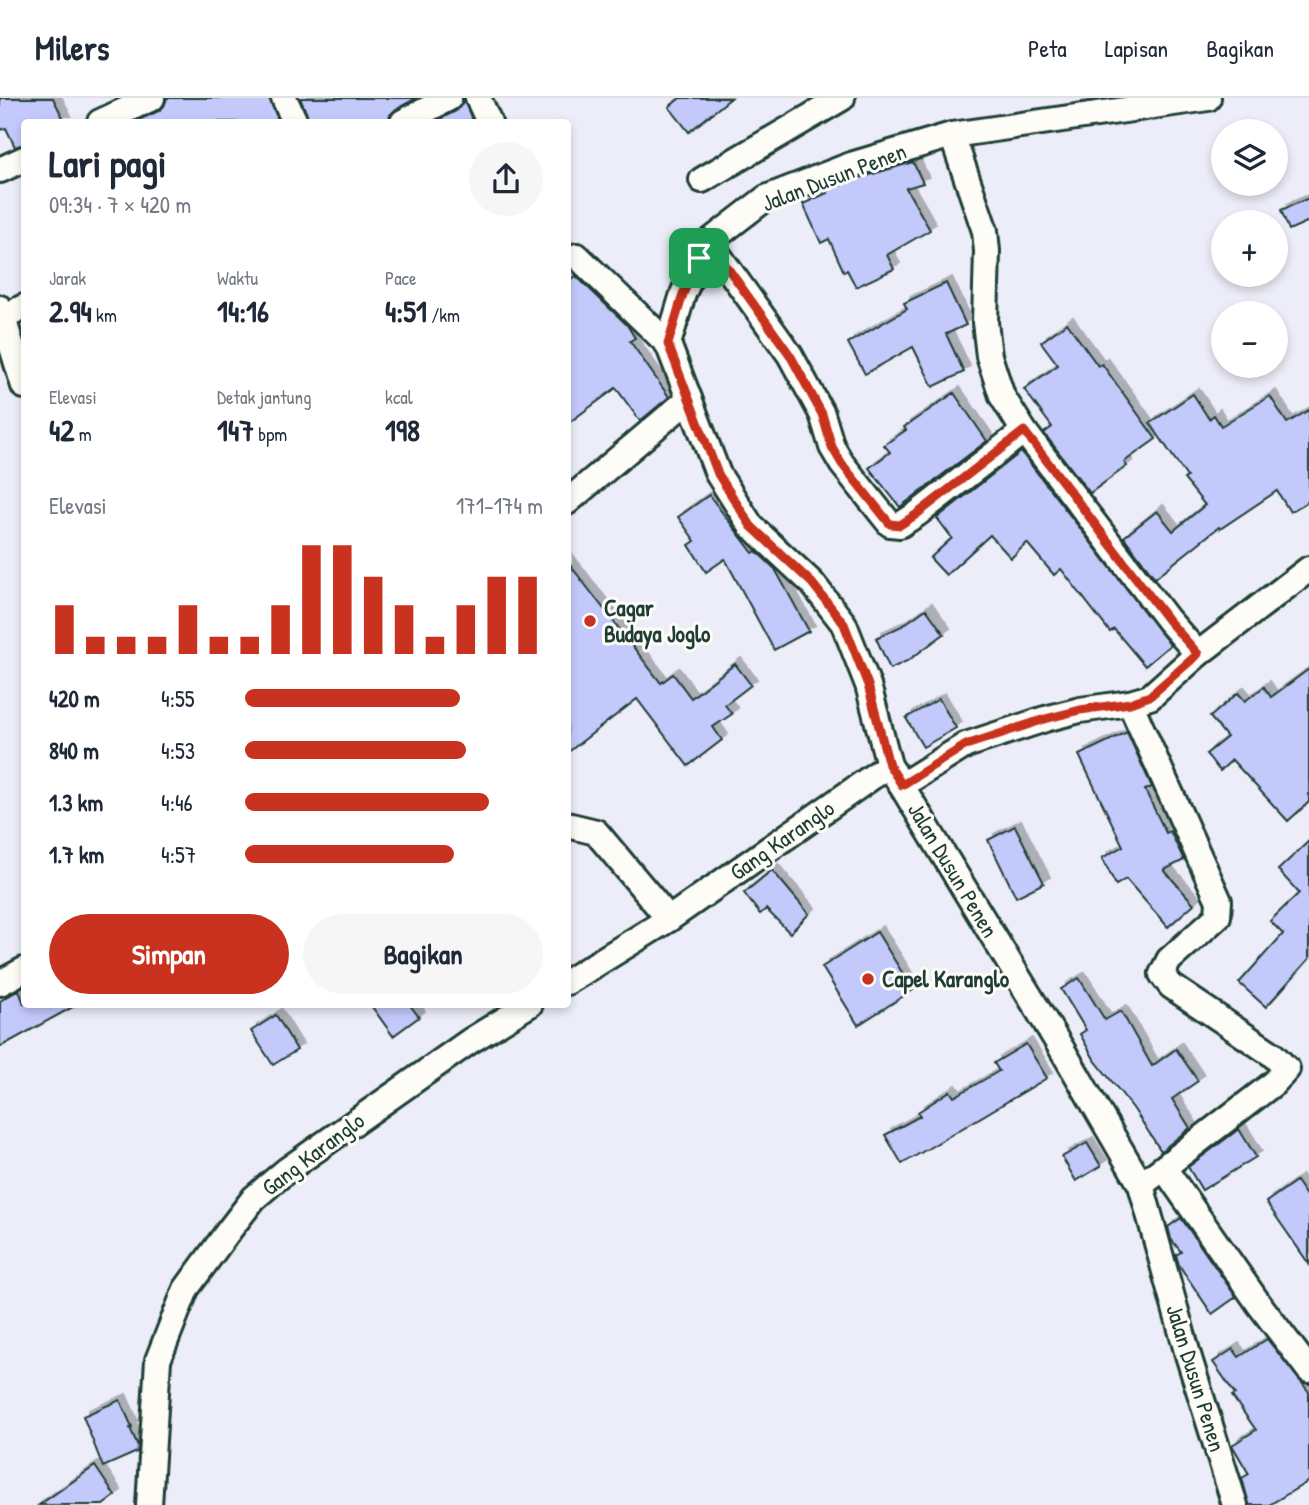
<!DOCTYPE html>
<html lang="id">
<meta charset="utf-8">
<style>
:root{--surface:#fff;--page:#f6f6f7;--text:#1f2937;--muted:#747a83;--line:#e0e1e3;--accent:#c8321e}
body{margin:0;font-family:"Patrick Hand",sans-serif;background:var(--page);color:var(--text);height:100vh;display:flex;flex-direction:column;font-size:26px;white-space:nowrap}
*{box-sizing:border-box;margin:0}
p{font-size:23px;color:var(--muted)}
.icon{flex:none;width:38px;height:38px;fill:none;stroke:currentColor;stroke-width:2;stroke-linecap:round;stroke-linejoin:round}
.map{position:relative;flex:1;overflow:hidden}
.panel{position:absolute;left:21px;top:21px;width:550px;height:889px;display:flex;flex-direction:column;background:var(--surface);border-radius:7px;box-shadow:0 4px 10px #0003}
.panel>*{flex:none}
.controls{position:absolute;left:1211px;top:21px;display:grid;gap:14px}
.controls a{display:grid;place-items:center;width:77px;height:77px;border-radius:50%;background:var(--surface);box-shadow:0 4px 10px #0003;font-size:35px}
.pin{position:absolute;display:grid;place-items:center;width:60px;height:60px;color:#fff;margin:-30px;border-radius:14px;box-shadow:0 4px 10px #0006}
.round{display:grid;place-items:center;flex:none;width:74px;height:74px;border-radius:37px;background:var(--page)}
.headline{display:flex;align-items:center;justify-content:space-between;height:119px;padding:0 28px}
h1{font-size:38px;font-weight:700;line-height:52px}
.stats{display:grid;grid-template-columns:repeat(3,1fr);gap:10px;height:119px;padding:7px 28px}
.stats div{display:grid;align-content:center}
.stats b{font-size:30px;font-weight:700}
.stats small{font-size:19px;font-weight:400}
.stats p{font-size:19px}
.chart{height:196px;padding:14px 28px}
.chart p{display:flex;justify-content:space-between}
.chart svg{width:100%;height:126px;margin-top:7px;stroke:var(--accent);stroke-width:6}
.cta{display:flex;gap:14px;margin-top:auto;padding:14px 28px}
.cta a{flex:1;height:80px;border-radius:42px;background:var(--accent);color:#fff;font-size:28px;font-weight:700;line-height:80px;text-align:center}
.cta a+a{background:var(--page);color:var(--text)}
ul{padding:0 28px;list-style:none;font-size:23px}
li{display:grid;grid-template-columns:112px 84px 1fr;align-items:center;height:52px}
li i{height:18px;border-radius:9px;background:var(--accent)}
header{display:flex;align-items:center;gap:42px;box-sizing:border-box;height:98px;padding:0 35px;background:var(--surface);border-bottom:2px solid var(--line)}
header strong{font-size:33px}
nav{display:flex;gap:38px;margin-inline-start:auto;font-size:24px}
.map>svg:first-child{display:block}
</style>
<header>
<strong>Milers</strong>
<nav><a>Peta</a><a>Lapisan</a><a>Bagikan</a></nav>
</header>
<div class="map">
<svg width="1309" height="1407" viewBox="0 0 1309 1407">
<defs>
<filter id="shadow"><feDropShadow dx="6" dy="-6" stdDeviation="0" flood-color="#0004"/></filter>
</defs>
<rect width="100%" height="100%" fill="#ecedf8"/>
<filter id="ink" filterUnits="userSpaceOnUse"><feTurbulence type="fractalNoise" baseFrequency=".0143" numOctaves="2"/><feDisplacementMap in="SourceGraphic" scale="14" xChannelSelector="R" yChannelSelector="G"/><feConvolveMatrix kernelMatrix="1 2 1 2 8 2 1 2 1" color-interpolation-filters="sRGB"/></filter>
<g filter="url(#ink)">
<g fill="#c3c9fb" stroke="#1f3d34" stroke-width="2" filter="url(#shadow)">
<polygon points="0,0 53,0 65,24 24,24 24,46 15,49 6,30 0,32"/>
<polygon points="167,0 269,0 279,24 134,24 159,13 164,8"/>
<polygon points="300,0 417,0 396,11 390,17 388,24 310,24"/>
<polygon points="680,0 731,0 689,34 669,9"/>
<polygon points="464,2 473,24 434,24 456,13"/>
<polygon points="913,64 923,85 906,90 930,132 887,157 894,171 856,189 847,172 844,174 829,141 821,145 803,106 827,95 826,93 830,91 856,81"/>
<polygon points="1309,100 1309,123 1289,132 1281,112"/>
<polygon points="576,178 627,227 635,240 630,243 669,299 640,323 616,290 567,326 567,184"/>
<polygon points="946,185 966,227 946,236 964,274 933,289 913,249 865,276 848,245 907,211 904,205"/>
<polygon points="1067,225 1098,268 1102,266 1156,341 1124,364 1127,368 1090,395 1044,335 1052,329 1024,291 1058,267 1041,244"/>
<polygon points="954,295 987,343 900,409 869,370 890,354 884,347 906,332 904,329"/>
<polygon points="1193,296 1209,321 1214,317 1221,328 1270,298 1287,325 1309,312 1309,403 1290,414 1277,393 1220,431 1219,429 1155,480 1124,439 1157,413 1173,433 1205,407 1184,381 1187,379 1150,325"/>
<polygon points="1021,354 1170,547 1145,568 1114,531 1110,534 1061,471 1054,477 1027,445 1011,460 990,437 946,477 930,460 952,440 937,420"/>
<polygon points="709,397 753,455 756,453 775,471 809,533 774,552 725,461 706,474 689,447 695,443 678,419"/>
<polygon points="567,463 661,585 673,576 691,600 735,566 751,587 725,607 732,616 713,629 722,642 688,668 637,601 567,655"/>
<polygon points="926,511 944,536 909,562 890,571 876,540 902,528"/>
<polygon points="1309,571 1309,704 1288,723 1232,662 1220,673 1206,656 1227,639 1210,619 1238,595 1245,603 1264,589 1271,599"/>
<polygon points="939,601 956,630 923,649 906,620"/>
<polygon points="1127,634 1152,689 1145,692 1166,735 1170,733 1184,762 1164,772 1194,806 1168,829 1126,781 1116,787 1102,760 1123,748 1079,657"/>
<polygon points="1015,728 1044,785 1016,799 988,742"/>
<polygon points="1309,743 1309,861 1266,909 1239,885 1283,836 1270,823 1299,795 1278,772"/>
<polygon points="772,772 809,816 790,835 766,811 760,816 744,795"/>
<polygon points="877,834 913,892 858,927 822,869"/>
<polygon points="1079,880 1105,922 1121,913 1152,968 1176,951 1198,983 1172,1001 1190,1030 1161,1053 1133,1010 1094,961 1080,936 1086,932 1061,891"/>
<polygon points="19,892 24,906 78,906 0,949 0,903"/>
<polygon points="370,906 409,906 419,919 393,938"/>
<polygon points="276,917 297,952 273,967 251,933"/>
<polygon points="1026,946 1047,980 902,1066 885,1037 920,1018 918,1014 950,993 954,999 999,973 994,965"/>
<polygon points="1239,1031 1256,1059 1202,1092 1188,1069"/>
<polygon points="1087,1045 1101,1068 1076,1083 1062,1059"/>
<polygon points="1296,1083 1309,1102 1309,1166 1266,1104"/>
<polygon points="1181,1120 1236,1199 1212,1216 1179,1167 1176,1157 1181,1154 1171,1141 1168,1129"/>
<polygon points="1267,1241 1309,1294 1309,1383 1269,1407 1249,1407 1242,1380 1249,1376 1232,1347 1256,1332 1232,1298 1235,1296 1213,1264 1233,1251 1239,1259"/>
<polygon points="120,1302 132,1329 130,1330 138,1348 137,1354 103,1369 83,1318"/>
<polygon points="95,1368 115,1398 103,1407 39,1407"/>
</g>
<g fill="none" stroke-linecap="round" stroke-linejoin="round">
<g stroke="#1f3d34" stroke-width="30">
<g id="minor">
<polyline points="284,0 295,24"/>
<polyline points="478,0 489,24"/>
<polyline points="1208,0 952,37 851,67 766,100 709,144 699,160 683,196 668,246 718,376 751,428 812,485 844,526 868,587 889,667 1063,953 1141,1087 1188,1257 1235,1407"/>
<polyline points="100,24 152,0"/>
<polyline points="403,24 449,0"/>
<polyline points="952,37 985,133 987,153 985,224 989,258 1002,298 1024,333 1168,522 1198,556 1309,471"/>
<polyline points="0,72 24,61"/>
<polyline points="702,82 842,0"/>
<polyline points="709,144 790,257 822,316 832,349 842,366 890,426 900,427 917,416 1024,333"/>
<polyline points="577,158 668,246"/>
<polyline points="0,210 24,288"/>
<polyline points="2,220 24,209"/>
<polyline points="567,404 689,301"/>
<polyline points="1130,605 1219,803 1218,818 1169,862 1162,876 1171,888 1272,956 1287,971 1274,985 1141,1087"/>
<polyline points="902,687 966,647 1045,621 1080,612 1130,605 1150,599 1198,556"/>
<polyline points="567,727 596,734 669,821"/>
<polyline points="567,884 669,821 889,667"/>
<polyline points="0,885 24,872"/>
<polyline points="1164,1070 1259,1206 1309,1272"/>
<polyline points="149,1407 158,1262 186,1191 227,1135 254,1100 287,1072 470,943 530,906"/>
</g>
</g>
<use href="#minor" stroke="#fdfcf7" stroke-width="24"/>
</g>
</g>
<g fill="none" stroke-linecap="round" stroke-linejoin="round" filter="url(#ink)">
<g stroke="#fff" stroke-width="14">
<polygon id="route" points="709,144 790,257 822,316 832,349 842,366 890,426 900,427 917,416 1024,333 1168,522 1198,556 1150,598 1130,605 1080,612 1045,621 966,647 902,687 889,667 868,587 844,526 812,485 751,428 718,376 668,246 683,196 699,160"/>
</g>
<use href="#route" stroke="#c8321e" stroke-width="9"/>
</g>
<g fill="#c8321e" stroke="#fdfcf7" stroke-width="2.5">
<circle cx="590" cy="523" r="7"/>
<circle cx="868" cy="881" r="7"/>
</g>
<g text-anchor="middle" stroke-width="6" stroke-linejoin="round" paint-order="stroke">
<g font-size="23" fill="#1f3d34" stroke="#fdfcf7">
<text transform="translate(834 79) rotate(-21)" y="8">Jalan Dusun Penen</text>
<text transform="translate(782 742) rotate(-35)" y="8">Gang Karanglo</text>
<text transform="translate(953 772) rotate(59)" y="8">Jalan Dusun Penen</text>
<text transform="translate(313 1056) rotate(-37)" y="8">Gang Karanglo</text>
<text transform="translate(1196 1280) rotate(73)" y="8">Jalan Dusun Penen</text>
</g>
<g font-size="23" font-weight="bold" fill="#1f3d34" stroke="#fdfcf7" text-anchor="start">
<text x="604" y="518">Cagar<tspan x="604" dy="26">Budaya Joglo</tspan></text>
<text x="882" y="889">Capel Karanglo</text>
</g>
</g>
</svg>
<div class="controls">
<a><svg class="icon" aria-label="layers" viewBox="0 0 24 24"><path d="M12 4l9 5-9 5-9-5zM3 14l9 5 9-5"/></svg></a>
<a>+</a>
<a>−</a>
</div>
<div class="pin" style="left:699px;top:160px;background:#1e9e55"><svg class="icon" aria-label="arrive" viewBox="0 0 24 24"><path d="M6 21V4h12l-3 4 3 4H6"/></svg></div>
<section class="panel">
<div class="headline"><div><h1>Lari pagi</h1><p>09:34 · 7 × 420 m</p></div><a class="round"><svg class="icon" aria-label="share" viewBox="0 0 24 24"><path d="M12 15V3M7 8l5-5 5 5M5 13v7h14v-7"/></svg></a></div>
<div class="stats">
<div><p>Jarak</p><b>2.94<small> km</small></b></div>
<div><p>Waktu</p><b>14:16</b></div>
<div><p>Pace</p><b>4:51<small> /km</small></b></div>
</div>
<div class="stats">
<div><p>Elevasi</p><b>42<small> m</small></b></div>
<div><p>Detak jantung</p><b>147<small> bpm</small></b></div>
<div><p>kcal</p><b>198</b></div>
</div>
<div class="chart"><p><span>Elevasi</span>171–174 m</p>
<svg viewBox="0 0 160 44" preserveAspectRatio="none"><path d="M5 44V27M15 44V38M25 44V38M35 44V38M45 44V27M55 44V38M65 44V38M75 44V27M85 44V6M95 44V6M105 44V17M115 44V27M125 44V38M135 44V27M145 44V17M155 44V17"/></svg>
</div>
<ul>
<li><b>420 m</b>4:55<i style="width:72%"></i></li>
<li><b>840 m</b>4:53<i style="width:74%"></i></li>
<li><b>1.3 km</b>4:46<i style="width:82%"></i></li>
<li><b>1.7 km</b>4:57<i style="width:70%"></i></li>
</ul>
<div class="cta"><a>Simpan</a><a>Bagikan</a></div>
</section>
</div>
